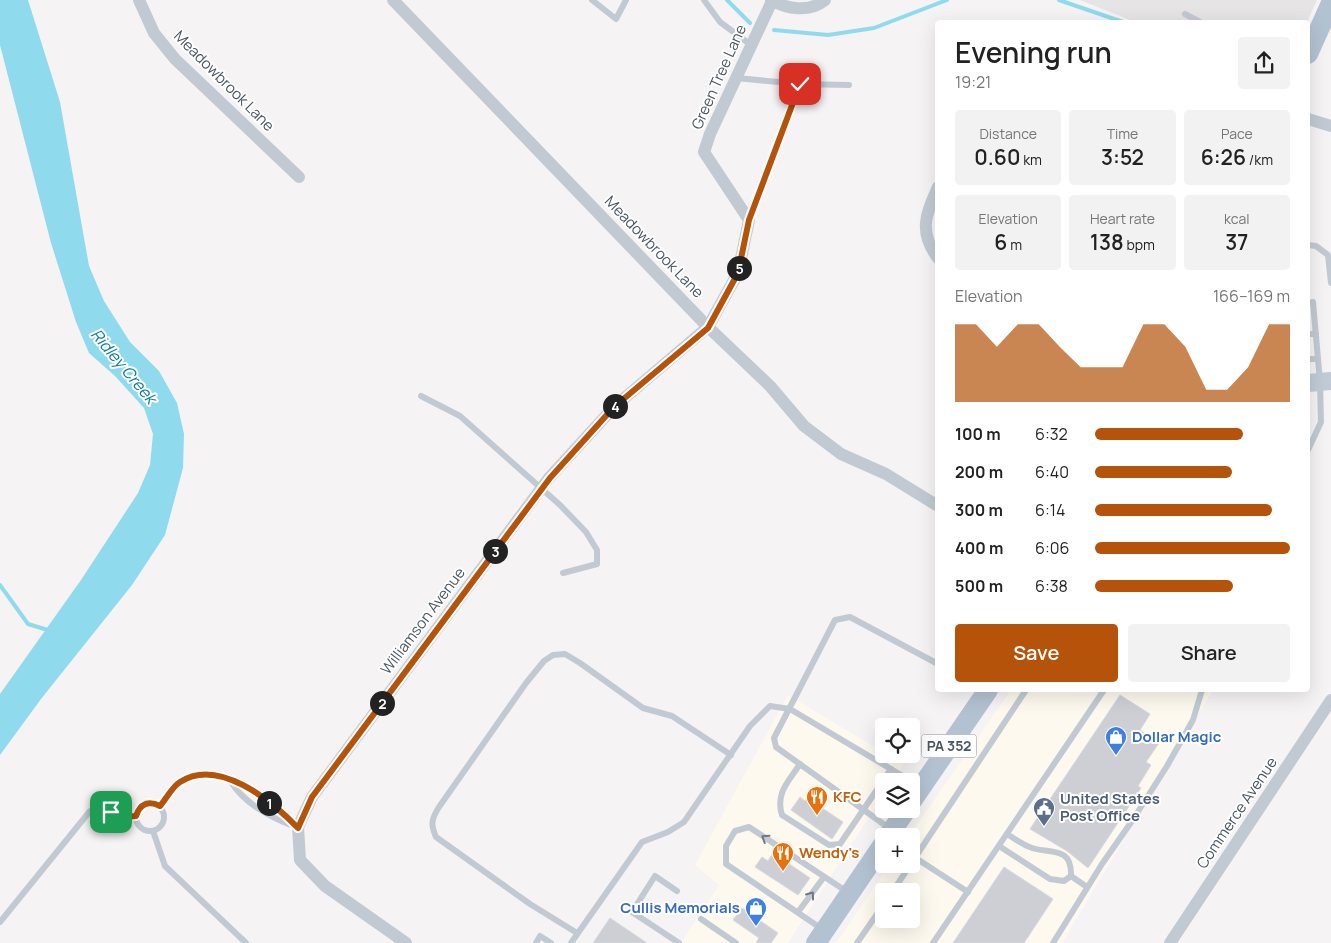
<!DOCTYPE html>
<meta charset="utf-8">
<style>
:root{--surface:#fff;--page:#f2f2f2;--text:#222;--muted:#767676;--accent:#b45309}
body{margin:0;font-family:Manrope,sans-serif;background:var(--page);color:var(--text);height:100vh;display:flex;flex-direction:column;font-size:19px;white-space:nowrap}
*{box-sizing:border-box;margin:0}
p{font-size:16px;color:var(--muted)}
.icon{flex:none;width:28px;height:28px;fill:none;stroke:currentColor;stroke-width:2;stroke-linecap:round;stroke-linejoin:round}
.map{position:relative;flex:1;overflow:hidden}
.drawer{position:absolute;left:935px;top:20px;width:375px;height:672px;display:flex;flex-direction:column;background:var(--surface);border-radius:5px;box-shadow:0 5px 20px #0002}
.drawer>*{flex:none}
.buttons{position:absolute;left:875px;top:718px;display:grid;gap:10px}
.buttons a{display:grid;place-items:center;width:45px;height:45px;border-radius:5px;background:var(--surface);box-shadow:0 5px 20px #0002;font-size:25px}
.pin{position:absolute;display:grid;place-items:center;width:42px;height:42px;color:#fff;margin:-21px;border-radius:10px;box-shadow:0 2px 8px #0006}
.km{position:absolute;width:25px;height:25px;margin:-12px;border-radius:50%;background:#222;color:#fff;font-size:14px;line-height:25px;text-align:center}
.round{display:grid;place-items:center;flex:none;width:52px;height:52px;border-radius:5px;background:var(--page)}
.overview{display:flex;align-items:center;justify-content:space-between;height:85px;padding:0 20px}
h1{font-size:28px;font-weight:600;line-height:38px}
.stats{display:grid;grid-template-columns:repeat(3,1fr);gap:8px;height:85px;padding:5px 20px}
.stats div{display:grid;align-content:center;border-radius:5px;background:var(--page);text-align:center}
.stats b{font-size:21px;font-weight:600}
.stats small{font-size:14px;font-weight:400}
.stats p{font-size:14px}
.chart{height:140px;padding:10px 20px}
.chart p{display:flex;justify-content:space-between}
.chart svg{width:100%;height:90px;margin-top:5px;fill:var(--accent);opacity:.7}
.primary-button{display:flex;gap:10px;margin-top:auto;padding:10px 20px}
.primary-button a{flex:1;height:58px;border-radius:5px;background:var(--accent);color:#fff;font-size:20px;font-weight:600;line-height:58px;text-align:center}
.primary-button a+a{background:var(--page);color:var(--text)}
ul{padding:0 20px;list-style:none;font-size:16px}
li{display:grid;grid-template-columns:80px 60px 1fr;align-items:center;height:38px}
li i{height:12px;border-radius:6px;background:var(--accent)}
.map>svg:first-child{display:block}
</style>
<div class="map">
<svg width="1331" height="943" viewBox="0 0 1331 943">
<rect width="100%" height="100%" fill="#f5f3f3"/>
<g fill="#fdf9ef" fill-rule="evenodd">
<path d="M1011 690H1213L1062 943H836L890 864H911V836H909ZM884 891H911V919H884Z"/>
<polygon points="788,695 903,764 892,781 884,781 884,794 788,943 681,943 719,885 695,865"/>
</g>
<polygon fill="#e6e4e5" points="1080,0 1317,0 1307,22 1135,22"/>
<polygon fill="#90daee" points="0,0 28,0 60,102 89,266 104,301 130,342 159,371 177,403 184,434 183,468 165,535 132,585 41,699 0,755 0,694 81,580 138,493 150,465 153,434 144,408 115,376 89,353 76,322 51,243 0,45"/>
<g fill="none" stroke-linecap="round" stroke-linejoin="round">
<g stroke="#90daee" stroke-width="4">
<polyline points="727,0 750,23"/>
<polyline points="1059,0 1123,22"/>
<polyline points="774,30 828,35 874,28 947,0"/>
<polyline points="0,585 28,624 51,631"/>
</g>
</g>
<g fill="#cdcfd5" stroke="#d7d9de">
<polygon points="1120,695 1150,714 1140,730 1159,743 1146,762 1151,765 1138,786 1141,788 1088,868 1067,851 1030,829"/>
<polygon points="800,797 805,801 807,798 843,822 832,839 791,810"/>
<polygon points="773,853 810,878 798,895 755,867 762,857 768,861"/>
<polygon points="1004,867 1053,899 1024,943 953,943"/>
<polygon points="742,908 778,933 771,943 756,943 759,938 733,920"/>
<polygon points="610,918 647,943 593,943"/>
</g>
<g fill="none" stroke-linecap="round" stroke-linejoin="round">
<g stroke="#c1cad2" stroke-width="6">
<polyline points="592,0 616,19 626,0"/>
<polyline points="704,0 720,22 751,45"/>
<polyline points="1185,14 1200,22"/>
<polyline points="736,78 800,84 749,219"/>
<polyline points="800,84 849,85"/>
<polyline points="1308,245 1316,246 1328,255 1331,283"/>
<polyline points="1308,303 1313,302 1320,382 1321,422 1308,450"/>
<polyline points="1308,334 1316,334"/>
<polyline points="1308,359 1318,359"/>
<polyline points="421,396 460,416 560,505 586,532 597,550 597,564 563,573"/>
<path d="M800 764C789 781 775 793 782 815L829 845 840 844 891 769"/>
<path d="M231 782C246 805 271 818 296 827"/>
<circle cx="150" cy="817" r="14"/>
<path d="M160 806C166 799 172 787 180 782 218 757 271 800 298 827"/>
<polyline points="889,828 776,747 774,738 835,620 850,617 938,664"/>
<polyline points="153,831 165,866 246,943"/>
<path d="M999 846 1050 879 1064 881 1071 876C1072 846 1051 854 1032 848 1023 845 1015 839 1007 834"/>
<polyline points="911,855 968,892"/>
<polyline points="1071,876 1087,887"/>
<polyline points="677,891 655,876 632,912 679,943"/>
<polyline points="893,891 1026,690"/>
<polyline points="798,912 824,877"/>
<polyline points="701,919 736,943"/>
<path d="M0 922 90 811C106 806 118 817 136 816"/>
<polyline points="822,929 726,864 726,846 735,831 749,827 849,893"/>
<path d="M577 933 530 904 436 837C430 824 432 818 439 807L526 683 544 661 553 655 565 654 580 663 643 708 672 716 731 755"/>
<polyline points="536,943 540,936 551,943"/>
<polyline points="571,943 642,842 668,832 684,822 750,726 770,706 790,709 911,781"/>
<polyline points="857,943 884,904"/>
<polyline points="933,943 1104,690"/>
<polyline points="1053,943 1102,864 1132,821 1167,766 1193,720 1202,690"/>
</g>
<g stroke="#c1cad2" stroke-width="12">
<polyline points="139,0 154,33 175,59 299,177"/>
<polyline points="393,0 708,327 770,386 804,426 841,454 886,474 938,506"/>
<path d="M771 0C787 9 809 13 825 0"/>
<polyline points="1308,119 1331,126"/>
<path d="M938 187C926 214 918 232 938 258"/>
<polyline points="406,943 325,886 300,860 298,827 312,797 549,478 614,407 708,327 738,273 749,220 704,152 710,134 772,1"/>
<polyline points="1170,943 1331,700"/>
</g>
<polyline stroke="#c1cbd6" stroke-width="18" points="1308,383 1331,381"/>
<g stroke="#b3c2d1" stroke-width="20">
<polyline points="1308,54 1331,3"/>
<polyline points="911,802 988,690"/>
<polyline points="888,836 907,809"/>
<polyline points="816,943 884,843"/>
</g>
</g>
<defs><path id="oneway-chevron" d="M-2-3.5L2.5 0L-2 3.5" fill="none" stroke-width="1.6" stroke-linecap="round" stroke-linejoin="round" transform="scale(1.25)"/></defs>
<g stroke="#6e7983">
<use href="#oneway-chevron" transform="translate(765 838) rotate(-147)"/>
<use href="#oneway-chevron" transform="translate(811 895) rotate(-54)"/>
</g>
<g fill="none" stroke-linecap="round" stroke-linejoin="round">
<g stroke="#fff" stroke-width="10">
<path id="route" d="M111 812 122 817 136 816C140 804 148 800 160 806 166 799 172 787 180 782 218 757 271 800 298 828L312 797 550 478 614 407 708 328 738 273 749 220 800 84"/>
</g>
<use href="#route" stroke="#b45309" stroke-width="6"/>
</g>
<defs>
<g id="shop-pin" transform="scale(1.125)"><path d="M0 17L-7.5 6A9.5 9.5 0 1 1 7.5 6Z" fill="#3f7fe0" stroke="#fff"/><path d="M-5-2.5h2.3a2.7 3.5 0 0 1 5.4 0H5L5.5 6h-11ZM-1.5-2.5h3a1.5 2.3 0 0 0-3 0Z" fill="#fff"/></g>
<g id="restaurant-pin" transform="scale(1.125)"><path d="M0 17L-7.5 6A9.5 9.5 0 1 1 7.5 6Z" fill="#e8710a" stroke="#fff"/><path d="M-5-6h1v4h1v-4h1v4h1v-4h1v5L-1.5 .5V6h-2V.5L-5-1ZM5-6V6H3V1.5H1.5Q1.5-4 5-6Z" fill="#fff"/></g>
<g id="civic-pin" transform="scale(1.125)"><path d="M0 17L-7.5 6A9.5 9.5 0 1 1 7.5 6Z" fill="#5c6f8a" stroke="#fff"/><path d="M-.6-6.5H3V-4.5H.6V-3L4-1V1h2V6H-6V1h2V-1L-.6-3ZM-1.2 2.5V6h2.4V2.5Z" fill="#fff"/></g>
</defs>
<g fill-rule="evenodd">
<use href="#shop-pin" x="1116" y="737"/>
<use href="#restaurant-pin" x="817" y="797"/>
<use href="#civic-pin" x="1044" y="808"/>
<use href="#restaurant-pin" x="783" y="853"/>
<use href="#shop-pin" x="756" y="908"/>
</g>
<g text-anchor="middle" stroke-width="4" stroke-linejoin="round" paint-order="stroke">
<rect fill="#fff" stroke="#808990" stroke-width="1" x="921.5" y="734.5" width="55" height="23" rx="4"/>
<g font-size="14" font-weight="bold" fill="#4a5661">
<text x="949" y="751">PA 352</text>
</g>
<g font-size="15" fill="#4a5661" stroke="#fff">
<text transform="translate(719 77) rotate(-66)" y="5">Green Tree Lane</text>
<text transform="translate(224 81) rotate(45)" y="5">Meadowbrook Lane</text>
<text transform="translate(654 247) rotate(46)" y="5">Meadowbrook Lane</text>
<text transform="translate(423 621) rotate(-53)" y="5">Williamson Avenue</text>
<text transform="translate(1237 813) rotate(-56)" y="5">Commerce Avenue</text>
</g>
<g font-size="15" font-weight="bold" fill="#366cbe" stroke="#fff" text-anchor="start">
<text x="1132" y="742">Dollar Magic</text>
<text x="740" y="913" text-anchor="end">Cullis Memorials</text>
</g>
<g font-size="15" font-weight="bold" fill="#c56008" stroke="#fff" text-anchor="start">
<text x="833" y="802">KFC</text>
<text x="799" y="858">Wendy's</text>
</g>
<g font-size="15" font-weight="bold" fill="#4e5e75" stroke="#fff" text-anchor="start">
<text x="1060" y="804">United States<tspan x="1060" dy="17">Post Office</tspan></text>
</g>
<g font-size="16" font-style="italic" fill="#0c7c9b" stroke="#fff">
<text transform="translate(124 366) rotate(50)" y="6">Ridley Creek</text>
</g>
</g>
</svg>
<div class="buttons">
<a><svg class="icon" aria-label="locate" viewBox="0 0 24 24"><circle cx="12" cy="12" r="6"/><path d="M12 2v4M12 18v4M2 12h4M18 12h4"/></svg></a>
<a><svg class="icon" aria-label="layers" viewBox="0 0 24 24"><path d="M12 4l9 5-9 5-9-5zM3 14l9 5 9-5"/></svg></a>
<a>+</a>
<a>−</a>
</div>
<div class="pin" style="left:111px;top:812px;background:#1e9e55"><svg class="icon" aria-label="arrive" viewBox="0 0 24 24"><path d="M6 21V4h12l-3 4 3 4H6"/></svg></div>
<div class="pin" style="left:800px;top:84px;background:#d93025"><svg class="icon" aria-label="check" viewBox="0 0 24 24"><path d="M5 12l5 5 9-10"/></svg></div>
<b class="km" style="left:269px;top:803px">1</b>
<b class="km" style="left:382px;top:703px">2</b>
<b class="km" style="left:495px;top:551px">3</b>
<b class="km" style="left:615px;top:406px">4</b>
<b class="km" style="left:739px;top:268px">5</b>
<section class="drawer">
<div class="overview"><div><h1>Evening run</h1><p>19:21</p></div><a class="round"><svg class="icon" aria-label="share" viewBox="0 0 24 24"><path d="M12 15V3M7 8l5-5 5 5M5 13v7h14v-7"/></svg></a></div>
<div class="stats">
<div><p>Distance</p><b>0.60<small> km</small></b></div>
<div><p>Time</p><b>3:52</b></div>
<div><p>Pace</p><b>6:26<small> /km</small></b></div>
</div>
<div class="stats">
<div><p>Elevation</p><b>6<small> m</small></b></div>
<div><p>Heart rate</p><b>138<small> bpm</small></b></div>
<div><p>kcal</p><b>37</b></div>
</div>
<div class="chart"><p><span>Elevation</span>166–169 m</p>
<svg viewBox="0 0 160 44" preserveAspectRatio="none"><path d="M0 44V6L10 6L20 17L30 6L40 6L50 17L60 27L70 27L80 27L90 6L100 6L110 17L120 38L130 38L140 27L150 6L160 6V44z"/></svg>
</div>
<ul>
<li><b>100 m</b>6:32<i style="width:76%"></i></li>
<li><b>200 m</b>6:40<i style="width:70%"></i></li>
<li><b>300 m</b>6:14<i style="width:91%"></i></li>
<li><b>400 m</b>6:06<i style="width:100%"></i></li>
<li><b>500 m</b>6:38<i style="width:71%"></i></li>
</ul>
<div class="primary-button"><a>Save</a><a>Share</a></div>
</section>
</div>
